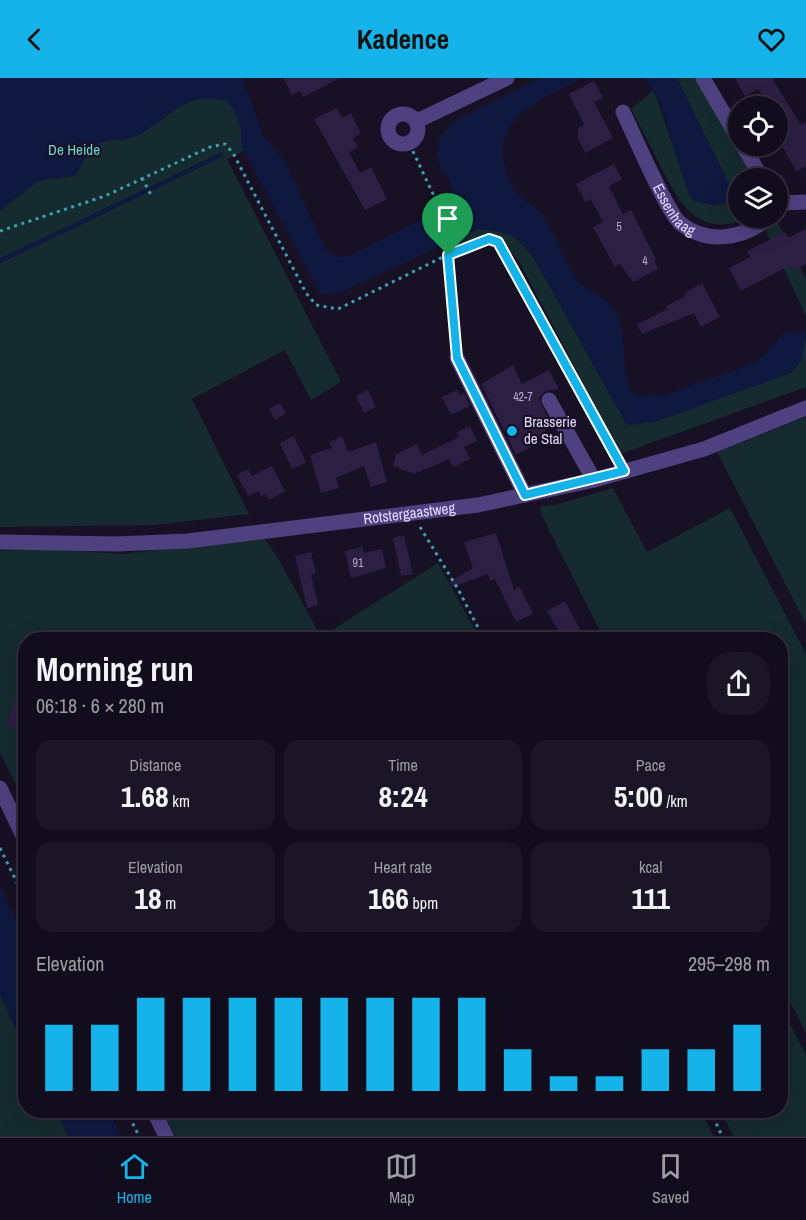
<!DOCTYPE html>
<meta charset="utf-8">
<style>
:root{--surface:#120d1c;--page:#1b1625;--text:#f1f3f6;--muted:#9c9ca3;--line:#312d3b;--accent:#16b3ea}
body{margin:0;font-family:"Archivo Narrow",sans-serif;background:var(--page);color:var(--text);height:100vh;display:flex;flex-direction:column;font-size:22px;white-space:nowrap}
*{box-sizing:border-box;margin:0}
p{font-size:20px;color:var(--muted)}
.icon{flex:none;width:33px;height:33px;fill:none;stroke:currentColor;stroke-width:2;stroke-linecap:round;stroke-linejoin:round}
.map{position:relative;flex:1;overflow:hidden}
.side{position:absolute;left:18px;top:554px;width:770px;height:486px;display:flex;flex-direction:column;background:var(--surface);border-radius:24px;box-shadow:0 6px 24px #0002,0 0 0 2px var(--line)}
.side>*{flex:none}
.controls{position:absolute;left:728px;top:18px;display:grid;gap:12px}
.controls a{display:grid;place-items:center;width:60px;height:60px;border-radius:50%;background:var(--surface);box-shadow:0 6px 24px #0002,0 0 0 2px var(--line);font-size:30px}
.pin{position:absolute;display:grid;place-items:center;width:51px;height:51px;color:#fff;margin:-62px -26px;border-radius:50% 50% 50% 0;rotate:-45deg;box-shadow:0 0 6px #0007}
.pin .icon{rotate:45deg}
.round{display:grid;place-items:center;flex:none;width:63px;height:63px;border-radius:24px;background:var(--page)}
.overview{display:flex;align-items:center;justify-content:space-between;height:102px;padding:0 18px}
h1{font-size:33px;font-weight:800;line-height:45px}
.figures{display:grid;grid-template-columns:repeat(3,1fr);gap:9px;height:102px;padding:6px 18px}
.figures div{display:grid;align-content:center;border-radius:15px;background:var(--page);text-align:center}
.figures b{font-size:30px;font-weight:800}
.figures small{font-size:16px;font-weight:400}
.figures p{font-size:16px}
.chart{height:168px;padding:12px 18px}
.chart p{display:flex;justify-content:space-between}
.chart svg{width:100%;height:108px;margin-top:6px;stroke:var(--accent);stroke-width:6}
header{display:flex;justify-content:space-between;align-items:center;height:78px;padding:0 18px;background:var(--accent);color:#111;font-size:27px;font-weight:800}
.dock{display:flex;justify-content:space-around;align-items:center;height:84px;border-top:2px solid var(--line);background:var(--surface);font-size:16px;color:var(--muted)}
.dock a{display:grid;justify-items:center;gap:3px}
.dock .current{color:var(--accent)}
.map>svg:first-child{display:block}
</style>
<header><svg class="icon" aria-label="back" viewBox="0 0 24 24"><path d="M15 5l-7 7 7 7"/></svg>Kadence<svg class="icon" aria-label="heart" viewBox="0 0 24 24"><path d="M12 20l-8-8c-3-5 5-10 8-4 3-6 11-1 8 4z"/></svg></header>
<div class="map">
<svg width="806" height="1058" viewBox="0 0 806 1058">
<rect width="100%" height="100%" fill="#181125"/>
<g fill="#152b2f">
<polygon points="0,0 227,0 252,69 227,81 341,304 311,322 285,272 192,321 249,436 155,447 0,449"/>
<path d="M677 0H695L753 100H738V140H747C697 162 678 123 659 85 650 67 641 49 631 31L654 12 689 116 694 123 712 127 737 123Z"/>
<polygon points="777,143 806,201 806,238 765,150"/>
<path d="M477 151C511 154 515 155 535 182L627 347 804 267 806 260V309L620 376 518 181C498 162 492 162 466 168L452 161Z"/>
<polygon points="806,339 806,546 717,374"/>
<polygon points="613,410 647,474 730,430 806,576 806,955 780,904 780,561 604,561 541,436 540,428 555,427"/>
<polygon points="263,459 278,480 321,559 438,485 480,561 26,561 25,736 16,707 0,675 0,473 47,471 123,476"/>
<polygon points="0,916 25,971 26,1032 56,1032 68,1058 0,1058"/>
<polygon points="780,927 806,977 806,1058 733,1058 720,1032 780,1032"/>
<polygon points="162,1032 701,1032 713,1058 175,1058"/>
</g>
<g fill="#0f1940">
<path d="M0 0H243L263 58 285 83 326 173 337 179 351 177 438 133 452 113 449 100 441 91 437 75 440 60 453 44 540 0H582C536 24 479 44 513 108 519 120 530 124 539 134 557 154 563 184 580 205 588 214 603 217 610 226 634 256 615 291 634 316L662 318 757 284 785 254 806 255 802 282 791 295 655 344 627 347 535 182C515 155 511 154 477 151L342 214 321 217 241 67C242 49 238 39 228 23 179 13 174 40 136 58 125 64 110 60 100 65 88 71 82 88 75 98L38 103 0 133Z"/>
<polygon points="645,0 677,0 737,122 712,127 695,123 689,116 660,25"/>
<polygon points="0,808 25,861 25,971 0,916"/>
<polygon points="56,1032 108,1032 121,1058 68,1058"/>
</g>
<g fill="none" stroke-linecap="round" stroke-linejoin="round">
<polyline stroke="#0f1940" stroke-width="4.5" points="0,183 221,77"/>
</g>
<g fill="#2d1f44">
<polygon points="283,0 340,0 303,19 300,13 292,17"/>
<polygon points="735,0 777,0 773,2 801,47 806,44 806,88 796,93 777,59 777,28 770,28 758,11 745,18"/>
<polygon points="594,3 603,20 594,24 613,60 585,75 578,60 578,50 584,47 569,16"/>
<polygon points="337,30 342,40 351,35 361,56 353,60 358,69 349,74 360,95 371,89 387,121 365,132 314,41"/>
<polygon points="614,86 622,101 609,108 623,136 631,132 656,181 654,182 658,191 633,204 620,186 615,189 593,149 603,144 591,121 585,124 576,106"/>
<polygon points="806,151 806,186 794,192 791,187 741,213 729,190 750,179 747,173 785,154 788,160"/>
<polygon points="702,205 720,239 701,249 694,235 642,256 637,246 668,231 666,228 685,218 684,215"/>
<polygon points="513,287 522,306 549,292 559,311 545,313 539,321 549,342 542,346 549,360 516,377 481,306"/>
<polygon points="368,312 376,329 364,335 356,318"/>
<polygon points="457,312 460,317 464,315 470,328 451,337 442,319"/>
<polygon points="280,325 286,335 275,342 269,331"/>
<polygon points="470,348 477,363 464,369 470,381 453,389 449,381 414,396 393,388 396,376 417,366 422,377 459,359 457,354"/>
<polygon points="294,358 306,385 292,391 280,365"/>
<polygon points="342,358 348,374 376,364 387,404 371,409 364,388 336,400 339,410 321,415 310,377 332,370 329,364"/>
<polygon points="272,388 285,413 269,422 265,416 261,418 259,413 248,418 237,397 248,391 252,398"/>
<polygon points="496,455 514,512 520,509 533,536 516,544 495,501 490,503 488,496 452,509 450,504 473,490 464,464"/>
<polygon points="404,457 413,496 401,498 393,460"/>
<polygon points="362,469 364,475 382,471 386,490 351,500 345,473"/>
<polygon points="311,474 316,495 311,496 318,527 307,530 295,478"/>
<polygon points="565,523 585,561 564,561 558,552 547,533"/>
<polygon points="23,597 26,598 26,655 6,649"/>
</g>
<g fill="none" stroke-linecap="round" stroke-linejoin="round">
<g stroke="#3ba2ae" stroke-width="3" stroke-dasharray="3 4.5" stroke-linecap="butt">
<polyline points="142,100 151,117"/>
<polyline points="0,153 105,118 210,69 225,66 233,75 306,215 316,227 338,231 459,171 409,65"/>
<polyline points="459,171 489,161 498,164 617,381"/>
<polyline points="448,177 455,265"/>
<polyline points="420,449 458,511 484,561"/>
<polyline points="0,770 26,823"/>
<polyline points="126,1032 139,1058"/>
<polyline points="710,1032 722,1058"/>
</g>
<g stroke="#4d4180" stroke-width="15">
<polyline points="703,0 738,60"/>
<path id="s1" d="M623 34C633 55 667 134 680 145 707 167 744 161 768 140"/>
<circle cx="403" cy="51" r="15"/>
<polyline points="417,43 507,0"/>
<polyline points="743,68 762,100"/>
<polyline points="777,119 784,125 806,124"/>
<polyline points="457,280 525,417"/>
<polyline points="549,322 594,402"/>
<path id="s2" d="M0 464 117 466 188 463 478 427 594 402 704 371 806 330"/>
<polyline points="0,710 26,764"/>
<polyline points="153,1032 166,1058"/>
</g>
</g>
<g fill="none" stroke-linecap="round" stroke-linejoin="round">
<g stroke="#fff" stroke-width="12">
<polygon id="route" points="489,161 498,164 624,393 525,417 457,280 448,177"/>
</g>
<use href="#route" stroke="#16b3ea" stroke-width="8"/>
</g>
<circle fill="#16b3ea" stroke="#181125" stroke-width="2" cx="512" cy="353" r="6"/>
<g text-anchor="middle" stroke-width="4.5" stroke-linejoin="round" paint-order="stroke">
<g font-size="12" fill="#b5aace">
<text x="619" y="153">5</text>
<text x="645" y="187">4</text>
<text x="523" y="323">42-7</text>
<text x="358" y="489">91</text>
</g>
<g font-size="15" fill="#6bd6cc" stroke="#181125">
<text x="74" y="77">De Heide</text>
</g>
<g font-size="15" fill="#e2d9fc" stroke="#181125">
<text dy="5" stroke="none"><textPath href="#s1" startOffset="111">Essenhaag</textPath></text>
<text dy="5" stroke="none"><textPath href="#s2" startOffset="411">Rotstergaastweg</textPath></text>
</g>
<g font-size="15" fill="#e2d9fc" stroke="#181125" text-anchor="start">
<text x="524" y="349">Brasserie<tspan x="524" dy="17">de Stal</tspan></text>
</g>
</g>
</svg>
<div class="controls">
<a><svg class="icon" aria-label="locate" viewBox="0 0 24 24"><circle cx="12" cy="12" r="6"/><path d="M12 2v4M12 18v4M2 12h4M18 12h4"/></svg></a>
<a><svg class="icon" aria-label="layers" viewBox="0 0 24 24"><path d="M12 4l9 5-9 5-9-5zM3 14l9 5 9-5"/></svg></a>
</div>
<div class="pin" style="left:448px;top:177px;background:#1e9e55"><svg class="icon" aria-label="arrive" viewBox="0 0 24 24"><path d="M6 21V4h12l-3 4 3 4H6"/></svg></div>
<section class="side">
<div class="overview"><div><h1>Morning run</h1><p>06:18 · 6 × 280 m</p></div><a class="round"><svg class="icon" aria-label="share" viewBox="0 0 24 24"><path d="M12 15V3M7 8l5-5 5 5M5 13v7h14v-7"/></svg></a></div>
<div class="figures">
<div><p>Distance</p><b>1.68<small> km</small></b></div>
<div><p>Time</p><b>8:24</b></div>
<div><p>Pace</p><b>5:00<small> /km</small></b></div>
</div>
<div class="figures">
<div><p>Elevation</p><b>18<small> m</small></b></div>
<div><p>Heart rate</p><b>166<small> bpm</small></b></div>
<div><p>kcal</p><b>111</b></div>
</div>
<div class="chart"><p><span>Elevation</span>295–298 m</p>
<svg viewBox="0 0 160 44" preserveAspectRatio="none"><path d="M5 44V17M15 44V17M25 44V6M35 44V6M45 44V6M55 44V6M65 44V6M75 44V6M85 44V6M95 44V6M105 44V27M115 44V38M125 44V38M135 44V27M145 44V27M155 44V17"/></svg>
</div>
</section>
</div>
<nav class="dock">
<a class="current"><svg class="icon" aria-label="home" viewBox="0 0 24 24"><path d="M3 11l9-7 9 7M6 9v11h12V9"/></svg>Home</a>
<a><svg class="icon" aria-label="map" viewBox="0 0 24 24"><path d="M3 6l6-2 6 2 6-2v14l-6 2-6-2-6 2zM9 4v14M15 6v14"/></svg>Map</a>
<a><svg class="icon" aria-label="saved" viewBox="0 0 24 24"><path d="M7 4h10v16l-5-4-5 4z"/></svg>Saved</a>
</nav>
